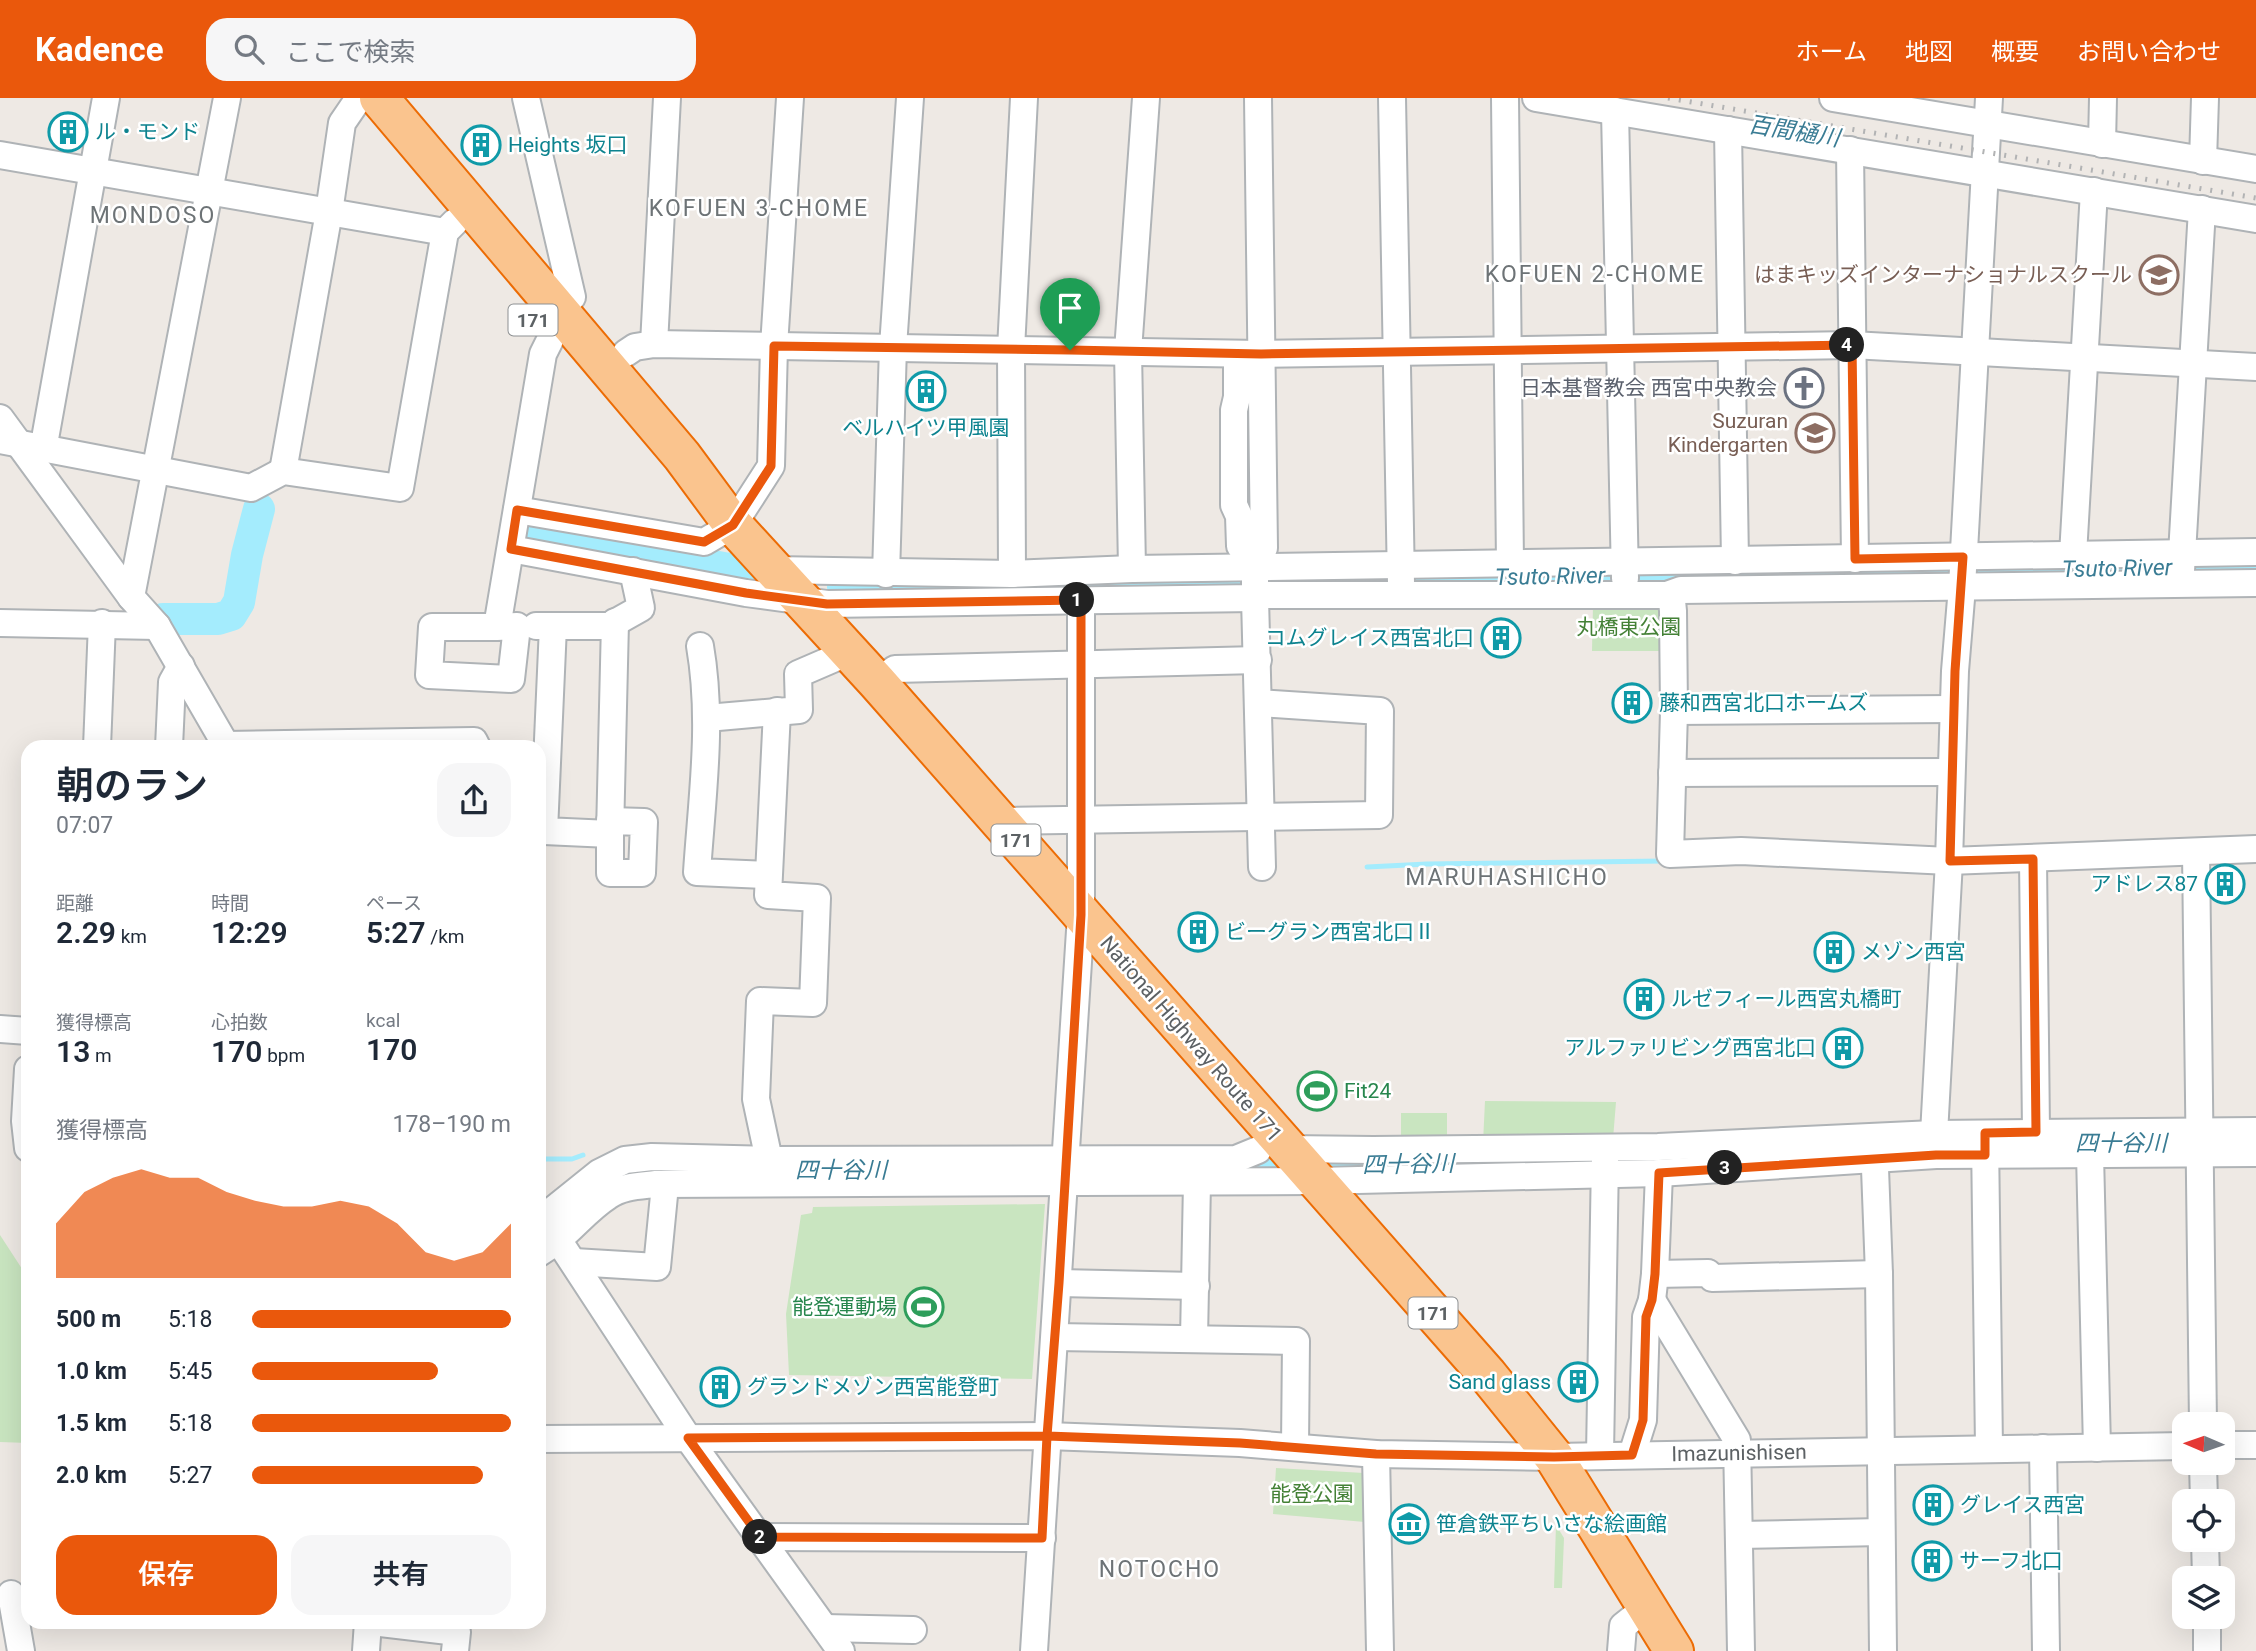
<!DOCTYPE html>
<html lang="ja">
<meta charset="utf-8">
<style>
:root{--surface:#fff;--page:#f6f6f7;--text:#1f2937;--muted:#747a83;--accent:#ea580c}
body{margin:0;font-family:Roboto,"Noto Sans JP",sans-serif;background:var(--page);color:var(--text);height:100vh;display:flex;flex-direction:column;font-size:26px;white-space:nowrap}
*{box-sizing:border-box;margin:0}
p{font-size:23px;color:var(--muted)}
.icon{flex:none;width:38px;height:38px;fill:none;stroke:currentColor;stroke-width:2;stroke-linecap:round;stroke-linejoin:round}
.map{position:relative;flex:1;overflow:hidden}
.sheet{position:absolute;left:21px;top:642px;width:525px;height:889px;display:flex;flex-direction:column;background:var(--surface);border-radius:21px;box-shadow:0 7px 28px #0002}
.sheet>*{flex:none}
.needle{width:46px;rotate:272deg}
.buttons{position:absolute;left:2172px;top:1314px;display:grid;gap:14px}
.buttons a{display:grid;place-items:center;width:63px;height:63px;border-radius:14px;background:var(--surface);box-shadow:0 7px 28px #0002;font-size:35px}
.pin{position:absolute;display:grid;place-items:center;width:60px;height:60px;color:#fff;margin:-72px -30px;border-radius:50% 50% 50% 0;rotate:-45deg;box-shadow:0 0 7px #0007}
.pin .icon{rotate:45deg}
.km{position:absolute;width:35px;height:35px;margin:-18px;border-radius:50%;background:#222;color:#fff;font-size:19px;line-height:35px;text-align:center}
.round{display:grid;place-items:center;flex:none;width:74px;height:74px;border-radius:21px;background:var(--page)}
.summary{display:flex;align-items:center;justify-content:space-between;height:119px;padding:0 35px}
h1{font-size:38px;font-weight:600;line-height:52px}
.figures{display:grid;grid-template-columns:repeat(3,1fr);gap:10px;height:119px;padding:7px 35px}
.figures div{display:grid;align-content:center}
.figures b{font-size:30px;font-weight:600}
.figures small{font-size:19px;font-weight:400}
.figures p{font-size:19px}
.chart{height:196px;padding:14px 35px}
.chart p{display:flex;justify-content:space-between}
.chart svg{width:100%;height:126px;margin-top:7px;fill:var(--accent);opacity:.7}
.primary-button{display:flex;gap:14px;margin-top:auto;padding:14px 35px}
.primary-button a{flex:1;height:80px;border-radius:21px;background:var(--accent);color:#fff;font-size:28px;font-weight:600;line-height:80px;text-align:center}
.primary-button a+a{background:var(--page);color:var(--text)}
ul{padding:0 35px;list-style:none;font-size:23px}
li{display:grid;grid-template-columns:112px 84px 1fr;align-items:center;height:52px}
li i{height:18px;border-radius:9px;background:var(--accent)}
header{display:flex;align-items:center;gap:42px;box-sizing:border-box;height:98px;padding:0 35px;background:var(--accent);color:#fff}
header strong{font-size:33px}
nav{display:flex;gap:38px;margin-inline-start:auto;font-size:24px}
.search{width:490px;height:63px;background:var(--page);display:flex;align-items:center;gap:18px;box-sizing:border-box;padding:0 24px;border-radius:21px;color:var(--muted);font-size:26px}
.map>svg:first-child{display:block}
</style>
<header>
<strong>Kadence</strong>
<div class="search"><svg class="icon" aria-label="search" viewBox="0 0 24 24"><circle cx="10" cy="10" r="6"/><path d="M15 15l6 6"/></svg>ここで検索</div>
<nav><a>ホーム</a><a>地図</a><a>概要</a><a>お問い合わせ</a></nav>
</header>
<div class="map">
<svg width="2256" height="1553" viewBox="0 0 2256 1553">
<rect width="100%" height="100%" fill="#eee9e4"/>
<g fill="#c9e5c0">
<polygon points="1659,506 1665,513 1667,553 1592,553 1593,507"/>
<polygon points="1485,1003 1616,1004 1613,1041 1483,1045"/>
<rect x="1401" y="1015" width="46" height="31"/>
<polygon points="1045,1106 1032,1281 789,1277 786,1216 801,1117 812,1115 813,1109"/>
<polygon points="0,1137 28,1180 28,1345 0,1344"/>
<polygon points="1276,1370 1364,1375 1365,1424 1273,1416"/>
<polygon points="1556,1427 1564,1440 1562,1490 1554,1490"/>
</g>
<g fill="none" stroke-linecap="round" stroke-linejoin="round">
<g stroke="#a4ecfd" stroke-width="5">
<polyline points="1367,769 1427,766 1664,763"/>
<polyline points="539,1061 572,1061 583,1057"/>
</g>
<g stroke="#a4ecfd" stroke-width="32">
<polyline points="520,433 740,473"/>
<polyline points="843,489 880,490 2256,468"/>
<polyline points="163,521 218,521 231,517 239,504 247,457 259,411"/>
<polyline points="1215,1068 1516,1063"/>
<path d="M602 1087C625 1069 669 1072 698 1072"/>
</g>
<g stroke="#afb3b6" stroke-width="30">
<g id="minor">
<polyline points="526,0 572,199"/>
<polyline points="1258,0 1264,450 1255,470 1255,500 1262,769"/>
<polyline points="1392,0 1401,485"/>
<polyline points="1505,0 1510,466"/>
<polyline points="1536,0 2256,121"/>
<polyline points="1833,0 2256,71"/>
<polyline points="1615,13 1625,480"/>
<polyline points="1728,32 1735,463"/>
<polyline points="2102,46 2103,0"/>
<polyline points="1850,52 1855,461"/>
<polyline points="0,57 445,134"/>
<polyline points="2203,63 2205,0"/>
<polyline points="654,246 667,0"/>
<polyline points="626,255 635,249 654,246 1261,256 1852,247 2256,269"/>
<polyline points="1237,256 1237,299 1234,312 1234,407 1239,418 1240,448 1255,470"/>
<polyline points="0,320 131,499 157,528 227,649"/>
<polyline points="0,342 251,390 283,373 400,390 445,134 455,124"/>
<polyline points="43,352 106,0"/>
<polyline points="283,373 329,114 342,25 355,6"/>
<polyline points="517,412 704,444 733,427 771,368 774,248 790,0"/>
<polyline points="511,451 746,495 827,506 1255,500 1264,497 1667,497 1681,492 2256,485"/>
<polyline points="2073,457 2094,93"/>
<polyline points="1132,471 1128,253 1146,0"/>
<polyline points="774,472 1012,476 1132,471 2256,454"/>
<polyline points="2181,473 2202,111"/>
<polyline points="886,476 893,249 910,0"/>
<polyline points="1012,476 1011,251 1024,0"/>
<polyline points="1667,497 1672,503 1673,513 1674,613 1670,756 1741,753 1949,763 2256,751"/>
<polyline points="131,499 227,0"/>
<polyline points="0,525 157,528"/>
<polyline points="536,528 609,528 641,510 633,473"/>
<polyline points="553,528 544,733 610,736 615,524"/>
<polyline points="497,529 517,528 511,581 429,577 432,529 497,529 543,256 550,242"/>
<path d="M700 548C713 623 702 699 697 774L767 777"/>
<polyline points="877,584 895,571 1258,562"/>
<polyline points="1674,613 1953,611"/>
<polyline points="707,620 799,612 798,576 849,554"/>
<polyline points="226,647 474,643 477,649"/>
<polyline points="97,649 102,525"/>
<polyline points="169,649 172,584 181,568"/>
<polyline points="1672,675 1951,674"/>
<polyline points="610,723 644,724 642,775 610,775 610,736"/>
<polyline points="1000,723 1379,717 1380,613 1258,605"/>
<polyline points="2196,754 2203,1326"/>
<polyline points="2033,761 2036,1033"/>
<polyline points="0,931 28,933"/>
<polyline points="28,971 25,1023 28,1050"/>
<polyline points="1934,1036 1949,763 1955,573 1962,489 1989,0"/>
<polyline points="1985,1040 1989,1350"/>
<polyline points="1874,1044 1879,1176 1883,1553"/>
<polyline points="1287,1051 1373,1052 1658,1049 1934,1036 2256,1033"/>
<polyline points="2090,1056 2097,1350"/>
<polyline points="769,1062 756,1001 760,903 813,905 817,800 768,797 777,613"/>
<polyline points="543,1120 599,1075 625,1062 652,1059 769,1062 1236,1061 1258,1052"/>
<polyline points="549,1128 688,1340 841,1553"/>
<path d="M539 1155C568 1138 583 1114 608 1098 622 1088 640 1088 656 1086L1316 1083 1659 1075 1936 1057 2256 1055"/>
<polyline points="574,1164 657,1169 665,1087"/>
<polyline points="1655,1176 1708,1175 1712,1180 1879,1176"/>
<polyline points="1059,1185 1196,1188"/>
<polyline points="1652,1202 1737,1342 1741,1553"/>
<polyline points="1055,1239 1296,1243 1295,1349"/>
<polyline points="1194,1241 1197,1084"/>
<polyline points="539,1341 1047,1338 1240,1345 1376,1356 1554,1359 2184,1348"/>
<polyline points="2222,1347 2256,1347"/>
<polyline points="2043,1350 2046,1553"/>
<polyline points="1376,1356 1380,1553"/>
<polyline points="1600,1357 1605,1061"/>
<polyline points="1632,1357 1643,1322 1646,1219 1652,1202 1655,1176 1659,1075"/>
<polyline points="2203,1365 2204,1404"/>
<polyline points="1739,1437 1881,1434"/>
<polyline points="760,1439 1042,1440"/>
<polyline points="2205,1442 2206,1480"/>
<polyline points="11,1496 21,1553"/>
<polyline points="2207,1519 2207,1553"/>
<polyline points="372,1524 457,1534 455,1553"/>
<polyline points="825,1530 913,1532"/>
<polyline points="366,1553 368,1524"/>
<polyline points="1034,1553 1081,817 1081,502"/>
<polyline points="1621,1553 1623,1528 1647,1509"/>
</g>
</g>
<g stroke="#ec6c05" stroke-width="42">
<polyline id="highway" points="379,0 682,358 733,427 877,584 1487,1276 1554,1359 1674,1553"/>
</g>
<use href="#minor" stroke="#fff" stroke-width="26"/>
<use href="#highway" stroke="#fac48e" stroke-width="38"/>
<polyline stroke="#b2b3b4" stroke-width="5" stroke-dasharray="2 9" stroke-linecap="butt" points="1668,0 2256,100"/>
</g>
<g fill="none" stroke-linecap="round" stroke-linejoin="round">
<g stroke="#fff" stroke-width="14">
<polyline id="route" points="1070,252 774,248 771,368 733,427 704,444 517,412 511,451 746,495 827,506 1081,502 1081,817 1059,1185 1047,1338 688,1340 760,1439 1042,1440 1047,1338 1240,1345 1376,1356 1554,1359 1632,1357 1643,1322 1646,1219 1652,1202 1655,1176 1659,1075 1936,1057 1985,1057 1985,1035 2036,1034 2033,761 1950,763 1955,573 1963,459 1855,461 1852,247 1261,256 1070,252"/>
</g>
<use href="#route" stroke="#ea580c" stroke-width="9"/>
</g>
<defs>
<g id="building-ring" transform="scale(2.0125)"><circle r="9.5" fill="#fff" stroke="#0f9aa8" stroke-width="1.5"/><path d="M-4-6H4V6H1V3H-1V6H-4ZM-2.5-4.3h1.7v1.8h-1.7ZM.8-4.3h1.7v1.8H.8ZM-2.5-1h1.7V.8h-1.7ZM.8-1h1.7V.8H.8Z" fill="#0f9aa8"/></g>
<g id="school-ring" transform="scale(2.0125)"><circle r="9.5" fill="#fff" stroke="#8d6e63" stroke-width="1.5"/><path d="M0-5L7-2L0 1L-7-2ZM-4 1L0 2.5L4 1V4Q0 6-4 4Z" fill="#8d6e63"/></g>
<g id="church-ring" transform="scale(2.0125)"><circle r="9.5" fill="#fff" stroke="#6b7280" stroke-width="1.5"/><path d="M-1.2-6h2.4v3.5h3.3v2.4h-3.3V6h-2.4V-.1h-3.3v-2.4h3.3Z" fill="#6b7280"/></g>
<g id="stadium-ring" transform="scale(2.0125)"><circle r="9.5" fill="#fff" stroke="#2e9e5b" stroke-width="1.5"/><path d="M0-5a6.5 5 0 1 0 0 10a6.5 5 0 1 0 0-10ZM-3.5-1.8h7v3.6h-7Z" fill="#2e9e5b"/></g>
<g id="museum-ring" transform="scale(2.0125)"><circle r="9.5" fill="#fff" stroke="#0f9aa8" stroke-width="1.5"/><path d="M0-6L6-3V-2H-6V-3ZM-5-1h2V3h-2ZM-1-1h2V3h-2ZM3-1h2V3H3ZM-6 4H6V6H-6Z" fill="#0f9aa8"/></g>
</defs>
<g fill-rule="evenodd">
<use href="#building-ring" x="68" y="34"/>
<use href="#building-ring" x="481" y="47"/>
<use href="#school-ring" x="2159" y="177"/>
<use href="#church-ring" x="1804" y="290"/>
<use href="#building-ring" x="926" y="293"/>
<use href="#school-ring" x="1815" y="335"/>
<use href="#building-ring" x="1501" y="540"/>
<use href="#building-ring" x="1632" y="605"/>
<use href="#building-ring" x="2225" y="786"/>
<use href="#building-ring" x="1198" y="834"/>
<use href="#building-ring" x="1834" y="854"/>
<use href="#building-ring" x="1644" y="901"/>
<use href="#building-ring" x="1843" y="950"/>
<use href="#stadium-ring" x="1317" y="993"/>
<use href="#stadium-ring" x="924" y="1209"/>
<use href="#building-ring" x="1578" y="1284"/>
<use href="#building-ring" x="720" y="1289"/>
<use href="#building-ring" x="1933" y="1407"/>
<use href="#museum-ring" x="1409" y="1426"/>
<use href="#building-ring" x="1932" y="1463"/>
</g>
<g text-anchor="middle" stroke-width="5" stroke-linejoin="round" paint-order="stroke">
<g fill="#fff" stroke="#8d9092" stroke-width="2">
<rect x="508.5" y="206.5" width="49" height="31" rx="5"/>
<rect x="991.5" y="726.5" width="49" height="31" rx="5"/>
<rect x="1408.5" y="1199.5" width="49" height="31" rx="5"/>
</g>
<g font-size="19" font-weight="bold" fill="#5c6164">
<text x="533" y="229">171</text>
<text x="1016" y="749">171</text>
<text x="1433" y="1222">171</text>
</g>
<g font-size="21" fill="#0d838f" stroke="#fff" text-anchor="start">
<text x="95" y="41">ル・モンド</text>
<text x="508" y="54">Heights 坂口</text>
<text x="926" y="337" text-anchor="middle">ベルハイツ甲風園</text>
<text x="1474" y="547" text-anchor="end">コムグレイス西宮北口</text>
<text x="1659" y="612">藤和西宮北口ホームズ</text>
<text x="2198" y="793" text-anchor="end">アドレス87</text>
<text x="1225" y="841">ビーグラン西宮北口Ⅱ</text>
<text x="1861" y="861">メゾン西宮</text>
<text x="1671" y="908">ルゼフィール西宮丸橋町</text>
<text x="1816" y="957" text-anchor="end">アルファリビング西宮北口</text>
<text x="1551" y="1291" text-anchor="end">Sand glass</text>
<text x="747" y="1296">グランドメゾン西宮能登町</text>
<text x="1960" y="1414">グレイス西宮</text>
<text x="1436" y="1433">笹倉鉄平ちいさな絵画館</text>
<text x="1959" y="1470">サーフ北口</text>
</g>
<g font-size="21" fill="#785e54" stroke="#fff" text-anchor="end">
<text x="2132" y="184">はまキッズインターナショナルスクール</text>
<text x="1788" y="330">Suzuran<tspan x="1788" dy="24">Kindergarten</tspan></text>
</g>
<g font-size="21" fill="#5b616d" stroke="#fff" text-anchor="end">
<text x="1777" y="297">日本基督教会 西宮中央教会</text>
</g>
<g font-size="21" fill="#448136" stroke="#fff">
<text x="1629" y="536">丸橋東公園</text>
<text x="1312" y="1403">能登公園</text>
</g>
<g font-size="21" fill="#5c6164" stroke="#fff">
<text transform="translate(1191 941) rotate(49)" y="7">National Highway Route 171</text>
<text transform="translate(1739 1355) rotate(-1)" y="7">Imazunishisen</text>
</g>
<g font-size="21" fill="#27864d" stroke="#fff" text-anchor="start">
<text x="1344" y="1000">Fit24</text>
<text x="897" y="1216" text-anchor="end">能登運動場</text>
</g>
<g font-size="23" font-style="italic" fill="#3a7c94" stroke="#fff">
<text transform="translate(1794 33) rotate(9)" y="8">百間樋川</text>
<text transform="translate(2117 470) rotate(-1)" y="8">Tsuto River</text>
<text transform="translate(1550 478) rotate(-1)" y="8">Tsuto River</text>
<text x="2121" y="1053">四十谷川</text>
<text transform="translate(1408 1066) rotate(-1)" y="8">四十谷川</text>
<text x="841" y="1080">四十谷川</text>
</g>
<g font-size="23" letter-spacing="2" fill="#6d7376" stroke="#fff">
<text x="759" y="118">KOFUEN 3-CHOME</text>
<text x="153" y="125">MONDOSO</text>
<text x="1595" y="184">KOFUEN 2-CHOME</text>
<text x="1507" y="787">MARUHASHICHO</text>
<text x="1160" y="1479">NOTOCHO</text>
</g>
</g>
</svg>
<div class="buttons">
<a><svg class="needle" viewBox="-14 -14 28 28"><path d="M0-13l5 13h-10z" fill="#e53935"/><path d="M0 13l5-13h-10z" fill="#747a83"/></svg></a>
<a><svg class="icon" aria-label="locate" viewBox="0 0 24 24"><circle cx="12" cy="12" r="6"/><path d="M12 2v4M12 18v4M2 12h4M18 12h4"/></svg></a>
<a><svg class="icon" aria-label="layers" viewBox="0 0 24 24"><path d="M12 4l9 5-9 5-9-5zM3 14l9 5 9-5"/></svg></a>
</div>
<div class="pin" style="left:1070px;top:252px;background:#1e9e55"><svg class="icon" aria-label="arrive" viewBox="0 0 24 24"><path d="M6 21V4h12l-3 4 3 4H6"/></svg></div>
<b class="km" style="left:1077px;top:502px">1</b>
<b class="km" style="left:760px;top:1439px">2</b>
<b class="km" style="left:1725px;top:1070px">3</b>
<b class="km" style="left:1847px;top:247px">4</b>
<section class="sheet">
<div class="summary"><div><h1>朝のラン</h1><p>07:07</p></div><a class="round"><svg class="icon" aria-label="share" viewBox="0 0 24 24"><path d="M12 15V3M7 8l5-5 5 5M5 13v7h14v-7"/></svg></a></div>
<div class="figures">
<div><p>距離</p><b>2.29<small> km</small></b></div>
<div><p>時間</p><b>12:29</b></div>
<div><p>ペース</p><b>5:27<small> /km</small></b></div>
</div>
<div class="figures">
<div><p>獲得標高</p><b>13<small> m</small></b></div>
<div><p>心拍数</p><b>170<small> bpm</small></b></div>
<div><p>kcal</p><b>170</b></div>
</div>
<div class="chart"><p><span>獲得標高</span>178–190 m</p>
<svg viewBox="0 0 160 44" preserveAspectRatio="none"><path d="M0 44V25L10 14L20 9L30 6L40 9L50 9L60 14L70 17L80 19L90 19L100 17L110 19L120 25L130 35L140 38L150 35L160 25V44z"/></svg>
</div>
<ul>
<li><b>500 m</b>5:18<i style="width:100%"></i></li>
<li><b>1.0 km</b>5:45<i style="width:72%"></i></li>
<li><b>1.5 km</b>5:18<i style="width:100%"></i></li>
<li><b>2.0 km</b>5:27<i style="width:89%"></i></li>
</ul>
<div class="primary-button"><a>保存</a><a>共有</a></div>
</section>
</div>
